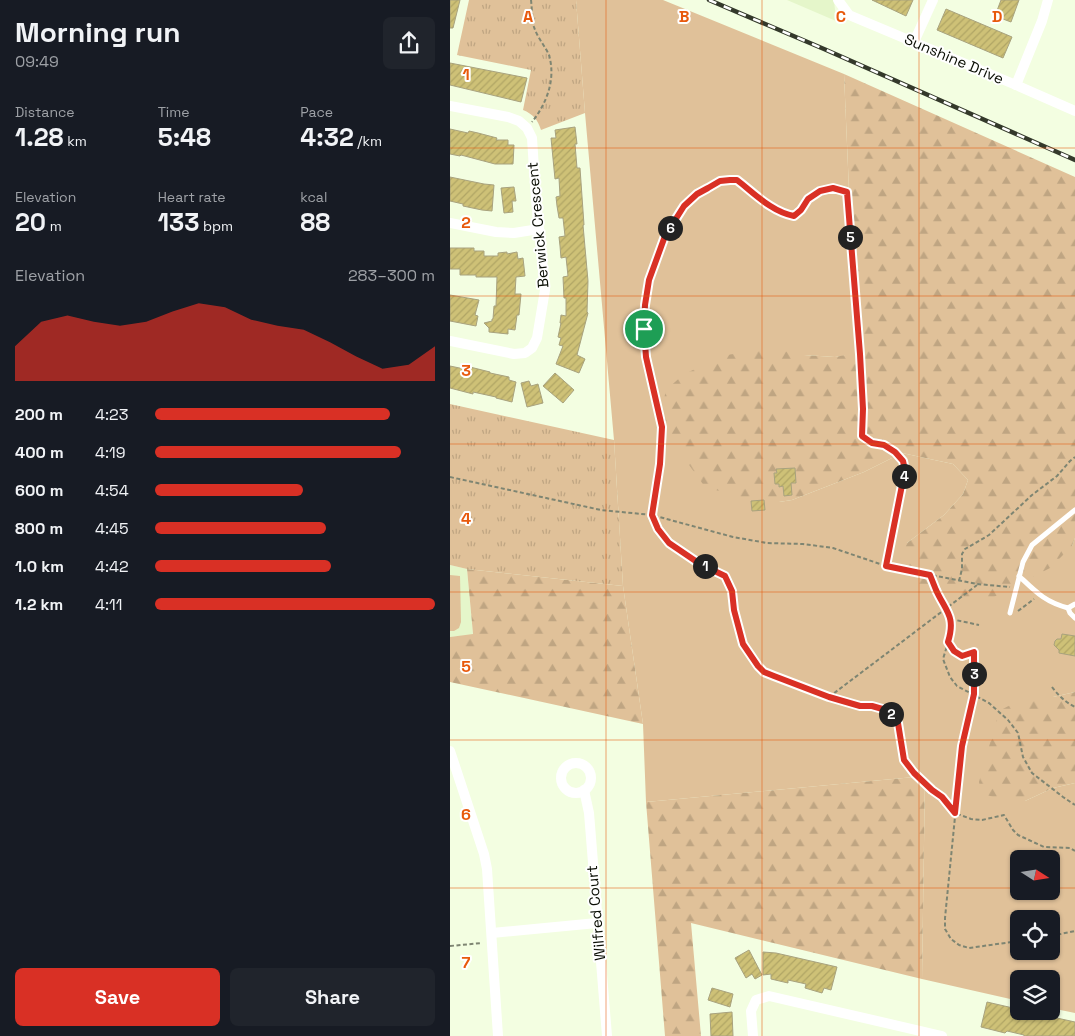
<!DOCTYPE html>
<meta charset="utf-8">
<style>
:root{--surface:#171b24;--page:#20242c;--text:#f1f3f6;--muted:#9ea1a6;--accent:#d93025}
body{margin:0;font-family:"Space Grotesk",sans-serif;background:var(--page);color:var(--text);height:100vh;display:flex;flex-direction:column;font-size:19px;white-space:nowrap}
*{box-sizing:border-box;margin:0}
p{font-size:16px;color:var(--muted)}
.icon{flex:none;width:28px;height:28px;fill:none;stroke:currentColor;stroke-width:2;stroke-linecap:round;stroke-linejoin:round}
.map{position:relative;flex:1;overflow:hidden}
.drawer{display:flex;flex-direction:column;background:var(--surface);width:450px}
.drawer>*{flex:none}
.needle{width:32px;rotate:102deg}
.controls{position:absolute;left:560px;top:850px;display:grid;gap:10px}
.controls a{display:grid;place-items:center;width:50px;height:50px;border-radius:8px;background:var(--surface);box-shadow:0 1px 4px #0004;font-size:25px}
.pin{position:absolute;display:grid;place-items:center;width:42px;height:42px;color:#fff;margin:-21px;border:2px solid #fff;border-radius:50%;box-shadow:0 1px 5px #0007}
.km{position:absolute;width:25px;height:25px;margin:-12px;border-radius:50%;background:#222;color:#fff;font-size:14px;line-height:25px;text-align:center}
.round{display:grid;place-items:center;flex:none;width:52px;height:52px;border-radius:8px;background:var(--page)}
.head{display:flex;align-items:center;justify-content:space-between;height:85px;padding:0 15px}
h1{font-size:28px;font-weight:700;line-height:38px}
.stats{display:grid;grid-template-columns:repeat(3,1fr);gap:8px;height:85px;padding:5px 15px}
.stats div{display:grid;align-content:center}
.stats b{font-size:25px;font-weight:700}
.stats small{font-size:14px;font-weight:400}
.stats p{font-size:14px}
.chart{height:140px;padding:10px 15px}
.chart p{display:flex;justify-content:space-between}
.chart svg{width:100%;height:90px;margin-top:5px;fill:var(--accent);opacity:.7}
.primary-button{display:flex;gap:10px;margin-top:auto;padding:10px 15px}
.primary-button a{flex:1;height:58px;border-radius:8px;background:var(--accent);color:#fff;font-size:20px;font-weight:700;line-height:58px;text-align:center}
.primary-button a+a{background:var(--page);color:var(--text)}
ul{padding:0 15px;list-style:none;font-size:16px}
li{display:grid;grid-template-columns:80px 60px 1fr;align-items:center;height:38px}
li i{height:12px;border-radius:6px;background:var(--accent)}
main{display:flex;flex:1;min-height:0}
.map>svg:first-child{display:block}
</style>
<main>
<section class="drawer">
<div class="head"><div><h1>Morning run</h1><p>09:49</p></div><a class="round"><svg class="icon" aria-label="share" viewBox="0 0 24 24"><path d="M12 15V3M7 8l5-5 5 5M5 13v7h14v-7"/></svg></a></div>
<div class="stats">
<div><p>Distance</p><b>1.28<small> km</small></b></div>
<div><p>Time</p><b>5:48</b></div>
<div><p>Pace</p><b>4:32<small> /km</small></b></div>
</div>
<div class="stats">
<div><p>Elevation</p><b>20<small> m</small></b></div>
<div><p>Heart rate</p><b>133<small> bpm</small></b></div>
<div><p>kcal</p><b>88</b></div>
</div>
<div class="chart"><p><span>Elevation</span>283–300 m</p>
<svg viewBox="0 0 160 44" preserveAspectRatio="none"><path d="M0 44V27L10 15L20 12L30 15L40 17L50 15L60 10L70 6L80 8L90 14L100 17L110 19L120 25L130 32L140 38L150 36L160 27V44z"/></svg>
</div>
<ul>
<li><b>200 m</b>4:23<i style="width:84%"></i></li>
<li><b>400 m</b>4:19<i style="width:88%"></i></li>
<li><b>600 m</b>4:54<i style="width:53%"></i></li>
<li><b>800 m</b>4:45<i style="width:61%"></i></li>
<li><b>1.0 km</b>4:42<i style="width:63%"></i></li>
<li><b>1.2 km</b>4:11<i style="width:100%"></i></li>
</ul>
<div class="primary-button"><a>Save</a><a>Share</a></div>
</section>
<div class="map">
<svg width="625" height="1036" viewBox="0 0 625 1036">
<defs>
<pattern id="forest-firs" width="22" height="20" patternUnits="userSpaceOnUse" patternTransform="scale(1.25)"><rect width="22" height="20" fill="#e0c199"/><path d="M5 1l3.5 6h-7zM16 11l3.5 6h-7z" fill="#bfa582"/></pattern>
<pattern id="park-tufts" width="24" height="20" patternUnits="userSpaceOnUse" patternTransform="scale(1.25)"><rect width="24" height="20" fill="#e0c199"/><path d="M3 7l-1-3M5 7V3M7 7l1-3M15 17l-1-3M17 17v-4M19 17l1-3" fill="none" stroke="#bfa582"/></pattern>
<pattern id="building-hatch" width="6" height="6" patternUnits="userSpaceOnUse" patternTransform="scale(1.25)"><rect width="6" height="6" fill="#cec177"/><path d="M-1 1l2-2M0 6l6-6M5 7l2-2" fill="none" stroke="#b0a565"/></pattern>
</defs>
<rect width="100%" height="100%" fill="#f3fee1"/>
<g fill="#e5f6ca">
<polygon points="337,0 384,0 386,21"/>
<polygon points="0,565 17,569 23,635 0,637"/>
</g>
<g fill="#e0c199" fill-rule="evenodd">
<path d="M126 0H213L394 74 406 354 385 357 354 355 329 502 342 500 414 472 452 453 503 464 518 480 513 494 494 515 457 543 622 546 625 538V692L603 697 575 801 603 788 625 783V1013L601 1008V979H569V1001L472 979 475 776 196 802 193 724 173 586 164 440 135 113ZM569 859H601V891H569ZM569 919H601V951H569Z"/>
<polygon points="0,575 10,576 11,622 9,628 4,631 0,631"/>
</g>
<g fill="url(#forest-firs)">
<polygon points="394,74 625,177 625,538 622,546 600,568 544,597 520,603 481,595 457,576 450,561 457,543 494,515 513,494 518,480 503,464 452,453 414,472 342,500 329,502 294,498 255,487 221,440 210,417 216,390 234,374 277,355 320,348 354,355 385,357 406,353"/>
<polygon points="17,569 173,586 193,724 0,682 0,637 23,634"/>
<polygon points="625,692 625,783 603,788 575,801 552,800 531,793 529,782 549,711 568,701 603,697"/>
<polygon points="475,776 472,979 241,923 251,1036 215,1036 196,802"/>
</g>
<g fill="url(#park-tufts)">
<path d="M19 0H126L135 113 91 130C88 120 83 114 73 110L81 70 7 55Z"/>
<polygon points="0,404 164,440 173,586 17,569 0,565"/>
</g>
<g fill="url(#building-hatch)" stroke="#a8a27e">
<polygon points="0,0 10,0 3,28 0,28"/>
<polygon points="422,0 463,0 456,16"/>
<polygon points="551,0 569,0 561,22 545,16"/>
<polygon points="496,9 562,37 553,58 487,30"/>
<polygon points="0,63 77,78 71,102 0,85"/>
<polygon points="125,127 127,144 125,144 127,168 130,168 134,225 133,225 138,281 137,312 138,313 127,355 135,359 129,373 106,364 113,346 109,345 111,338 108,337 111,323 110,323 111,315 116,316 116,298 114,298 113,277 118,276 116,257 111,258 110,246 109,237 115,236 113,218 109,218 107,206 106,197 110,196 109,178 105,179 101,138 106,138 105,130"/>
<polygon points="0,129 18,133 19,131 28,133 47,138 46,140 58,140 58,145 64,145 63,164 45,164 11,155 10,156 0,154"/>
<polygon points="0,177 34,184 44,185 42,211 32,210 13,206 13,204 0,201"/>
<polygon points="64,187 66,201 62,201 63,212 54,213 51,188"/>
<polygon points="0,248 24,248 24,251 34,251 34,256 48,256 48,253 57,252 57,254 67,252 68,259 73,258 75,276 66,277 65,294 71,294 69,315 67,315 65,330 58,329 58,334 39,332 39,328 34,323 42,321 42,319 43,319 44,306 46,306 47,277 26,277 26,275 10,275 10,269 0,269"/>
<polygon points="0,295 29,300 25,315 28,316 26,326 0,321"/>
<polygon points="0,366 19,370 20,367 40,372 40,373 59,377 59,380 66,382 62,402 46,398 46,397 23,392 23,394 0,388"/>
<polygon points="105,373 124,390 113,403 93,386"/>
<polygon points="79,381 81,386 88,384 93,403 77,407 71,383"/>
<polygon points="345,468 346,483 341,483 342,495 334,496 333,486 329,487 329,484 325,484 324,473 327,473 326,469"/>
<polygon points="314,500 315,510 302,511 301,501"/>
<polygon points="612,634 625,636 625,656 609,653 609,650 604,645 605,641 607,639 611,639"/>
<polygon points="299,950 312,975 305,979 302,974 296,978 285,958"/>
<polygon points="313,952 326,953 387,967 381,990 374,988 372,993 355,988 356,984 338,980 338,983 321,979 321,974 313,975"/>
<polygon points="262,988 283,994 280,1007 258,1000"/>
<polygon points="537,1002 563,1008 569,1010 569,1011 575,1011 625,1022 625,1036 574,1036 574,1035 557,1031 555,1033 531,1027"/>
<polygon points="282,1012 283,1036 261,1036 260,1014"/>
</g>
<g fill="none" stroke-linecap="round" stroke-linejoin="round">
<g stroke="#7e8572" stroke-width="2" stroke-dasharray="4 2.5" stroke-linecap="butt">
<path d="M81 0C82 9 82 19 84 27 87 37 95 46 99 55 106 79 97 103 82 122"/>
<polyline points="0,477 151,510 202,515 283,537 317,543 353,544 383,548 436,566 527,584 560,587"/>
<path d="M436 566 455 470 453 461 445 452 434 445 422 443 413 436C412 355 403 274 397 192L383 188 370 191 358 199 351 210 345 216C322 212 305 194 287 181 275 179 266 183 255 189 248 194 241 199 235 205 208 235 193 290 194 329 194 351 200 374 205 396 207 406 211 418 212 429 212 448 210 467 207 485 206 492 201 509 202 515 203 518 204 520 205 522 214 542 232 555 252 565 259 568 270 570 275 576 283 584 283 598 284 608 288 632 296 655 314 672L395 702 410 706H422L436 710 444 716 448 723 454 761 464 773 482 790 492 797 505 813 521 819 532 820 554 815 563 830 568 835 594 847 620 848 625 851"/>
<polyline points="480,575 486,591 496,608 501,619 501,633 493,659 500,677 507,686 539,703 558,720 568,733 573,757 582,773 613,797 625,805"/>
<polyline points="509,581 512,569 512,554 515,549 539,535 582,495 607,476 620,461 625,457"/>
<polyline points="568,611 584,599"/>
<polyline points="501,619 529,625"/>
<polyline points="498,642 504,651 512,656 524,652 524,694 512,746 495,918 495,929 501,939 509,945 519,948 569,941"/>
<path d="M602 687C608 695 615 702 625 707"/>
<polyline points="379,697 527,585"/>
<polyline points="601,936 625,931"/>
<polyline points="0,946 32,943"/>
</g>
<g stroke="#fff" stroke-width="5">
<path d="M569 576C586 592 595 602 618 608L620 613 625 618"/>
<polyline points="618,608 625,604"/>
<polyline points="560,613 573,562 582,545 625,510"/>
</g>
<g stroke="#fff" stroke-width="10">
<polyline points="388,0 399,15 566,85 625,111"/>
<polyline points="464,42 483,0"/>
<polyline points="566,85 592,21 598,0"/>
<polyline points="0,106 58,117 69,121 77,128 82,138 86,200 95,290 87,338 82,348 75,353 64,354 0,341"/>
<polyline points="0,223 46,232 64,233 89,229"/>
<polyline points="0,751 34,854 37,869 48,1036"/>
<circle cx="126" cy="778" r="15"/>
<polyline points="134,790 139,813 157,1036"/>
<polyline points="42,933 147,923"/>
<polyline points="303,1036 301,1011 306,1000 319,996 492,1036"/>
</g>
<g stroke="#34392b" stroke-width="4.5">
<polyline id="rail" points="259,0 374,49 625,160"/>
</g>
<use href="#rail" stroke="#fff" stroke-width="2.5" stroke-dasharray="8" stroke-linecap="butt"/>
</g>
<g fill="none" stroke-linecap="round" stroke-linejoin="round">
<g stroke="#fff" stroke-width="10">
<path id="route" d="M280 180H287C305 194 322 212 344 216L351 210 358 199 370 191 383 188 397 192 410 354 413 409 412 436 422 443 434 445 445 452 453 461 455 470 436 566 480 575C482 580 484 585 486 590 496 612 506 616 498 642L504 651 512 656 524 652V694L512 746 505 813 492 797 482 790 464 773 454 760 448 723 444 716 436 710 422 706H410L379 697 324 676 314 672 308 666 293 644 284 610 282 591 275 576 250 564 219 543 208 529 202 515 210 464 212 427 196 357 194 329 195 305 199 280 215 236 234 206 247 194 258 188 270 181Z"/>
</g>
<use href="#route" stroke="#d93025" stroke-width="6"/>
</g>
<path fill="none" stroke="#e8590c" stroke-width="1" stroke-opacity="0.55" d="M156 0V1036M312 0V1036M469 0V1036M0 148H625M0 296H625M0 444H625M0 592H625M0 740H625M0 888H569M601 888H625"/>
<g text-anchor="middle" stroke-width="4" stroke-linejoin="round" paint-order="stroke">
<g font-size="15" fill="#090d03" stroke="#fff">
<text transform="translate(504 59) rotate(23)" y="5">Sunshine Drive</text>
<text transform="translate(88 225) rotate(-95)" y="5">Berwick Crescent</text>
<text transform="translate(146 913) rotate(-95)" y="5">Wilfred Court</text>
</g>
</g>
<g font-size="16" text-anchor="middle" font-weight="bold" fill="#e8590c" stroke="#fff" stroke-width="4" stroke-linejoin="round" paint-order="stroke">
<text x="78" y="22">A</text>
<text x="234" y="22">B</text>
<text x="391" y="22">C</text>
<text x="547" y="22">D</text>
<text x="16" y="80">1</text>
<text x="16" y="228">2</text>
<text x="16" y="376">3</text>
<text x="16" y="524">4</text>
<text x="16" y="672">5</text>
<text x="16" y="820">6</text>
<text x="16" y="968">7</text>
</g>
</svg>
<div class="controls">
<a><svg class="needle" viewBox="-14 -14 28 28"><path d="M0-13l5 13h-10z" fill="#e53935"/><path d="M0 13l5-13h-10z" fill="#9ea1a6"/></svg></a>
<a><svg class="icon" aria-label="locate" viewBox="0 0 24 24"><circle cx="12" cy="12" r="6"/><path d="M12 2v4M12 18v4M2 12h4M18 12h4"/></svg></a>
<a><svg class="icon" aria-label="layers" viewBox="0 0 24 24"><path d="M12 4l9 5-9 5-9-5zM3 14l9 5 9-5"/></svg></a>
</div>
<div class="pin" style="left:194px;top:329px;background:#1e9e55"><svg class="icon" aria-label="arrive" viewBox="0 0 24 24"><path d="M6 21V4h12l-3 4 3 4H6"/></svg></div>
<b class="km" style="left:255px;top:566px">1</b>
<b class="km" style="left:441px;top:714px">2</b>
<b class="km" style="left:524px;top:674px">3</b>
<b class="km" style="left:454px;top:476px">4</b>
<b class="km" style="left:400px;top:237px">5</b>
<b class="km" style="left:220px;top:228px">6</b>
</div>
</main>
